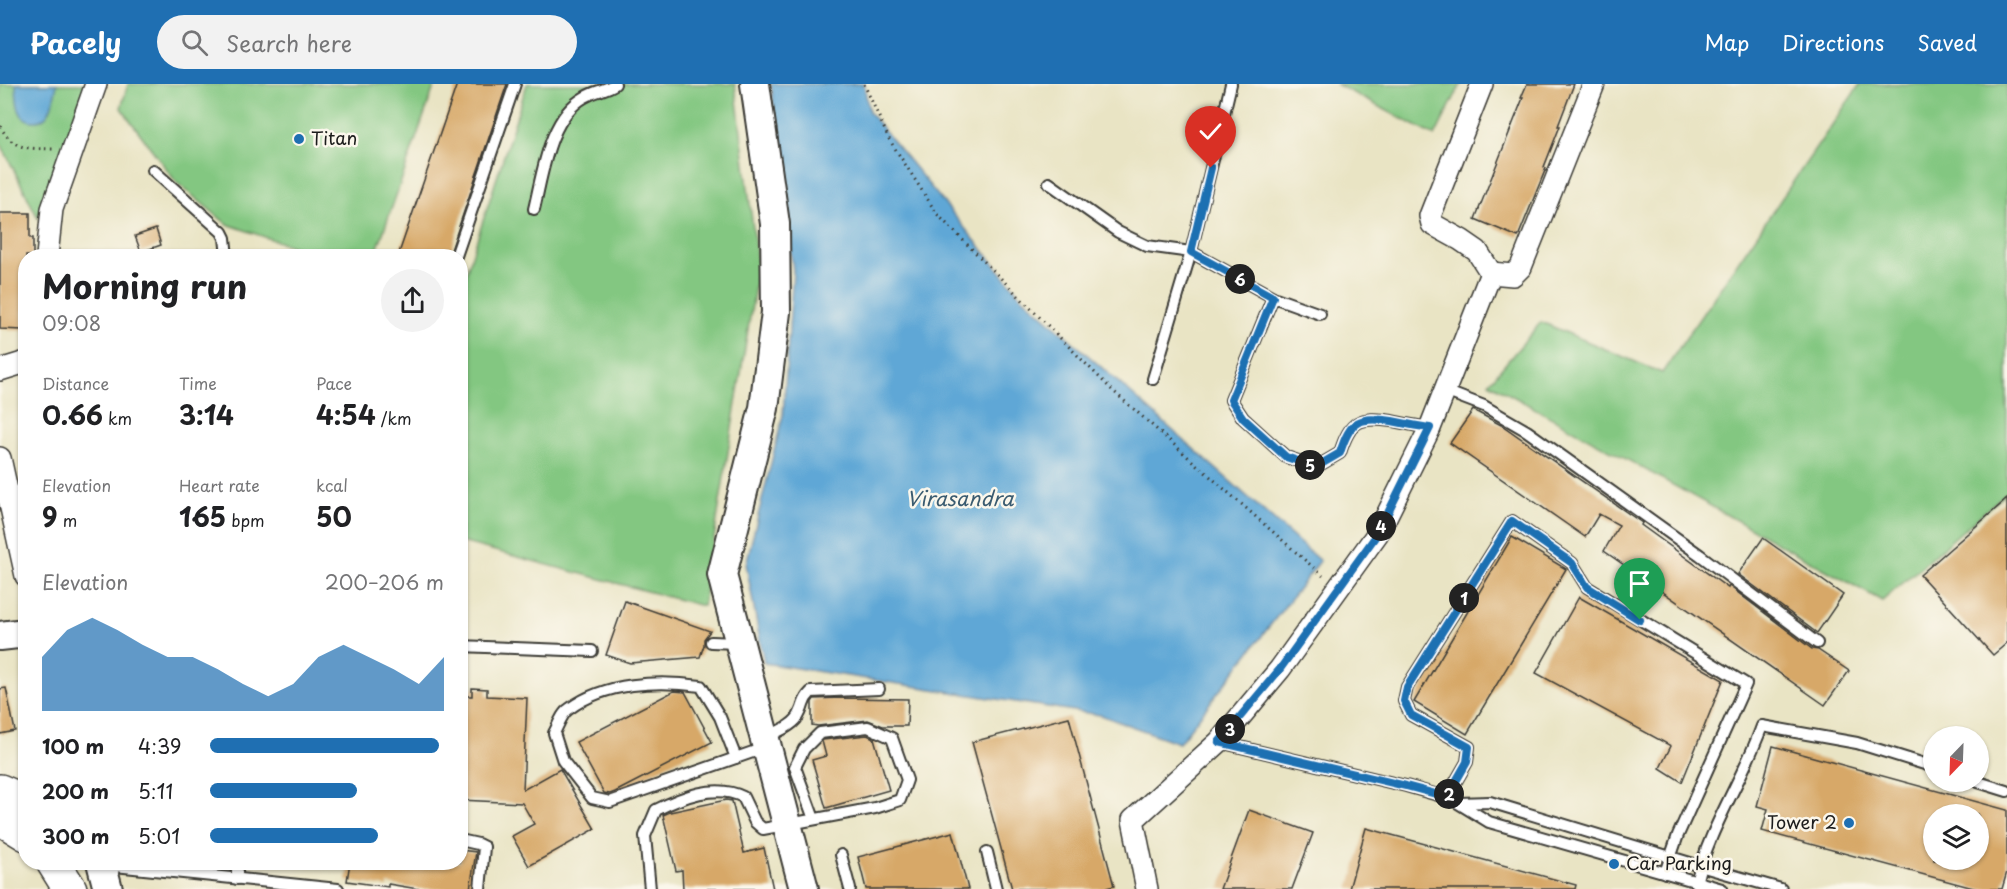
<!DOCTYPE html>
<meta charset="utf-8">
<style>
:root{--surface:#fff;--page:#f2f2f2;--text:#202124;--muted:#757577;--accent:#1f6fb2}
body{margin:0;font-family:"Playpen Sans",sans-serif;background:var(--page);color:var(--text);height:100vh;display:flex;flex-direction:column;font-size:22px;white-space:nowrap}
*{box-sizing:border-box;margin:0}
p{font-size:20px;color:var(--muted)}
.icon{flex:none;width:33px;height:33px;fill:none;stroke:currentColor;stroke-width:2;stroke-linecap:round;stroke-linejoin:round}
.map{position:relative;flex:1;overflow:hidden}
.side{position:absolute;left:18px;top:165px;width:450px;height:621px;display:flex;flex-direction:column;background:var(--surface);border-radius:24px;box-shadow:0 2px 4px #0004}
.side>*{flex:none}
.needle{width:39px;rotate:203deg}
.fabs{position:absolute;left:1923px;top:642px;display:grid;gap:12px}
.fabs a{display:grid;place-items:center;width:66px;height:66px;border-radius:50%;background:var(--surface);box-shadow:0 2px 4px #0004;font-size:30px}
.pin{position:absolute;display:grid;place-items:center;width:51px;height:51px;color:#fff;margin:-62px -26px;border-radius:50% 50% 50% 0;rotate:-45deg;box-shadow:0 0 6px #0007}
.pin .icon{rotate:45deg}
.km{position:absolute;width:30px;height:30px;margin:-15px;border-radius:50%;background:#222;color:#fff;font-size:16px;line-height:30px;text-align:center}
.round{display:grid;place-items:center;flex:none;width:63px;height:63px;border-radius:32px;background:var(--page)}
.headline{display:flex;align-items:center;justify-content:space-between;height:102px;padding:0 24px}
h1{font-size:33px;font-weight:700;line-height:45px}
.stats{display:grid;grid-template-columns:repeat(3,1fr);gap:9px;height:102px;padding:6px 24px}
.stats div{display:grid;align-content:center}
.stats b{font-size:26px;font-weight:700}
.stats small{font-size:16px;font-weight:400}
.stats p{font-size:16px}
.chart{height:168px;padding:12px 24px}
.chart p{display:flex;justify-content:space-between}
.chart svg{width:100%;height:108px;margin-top:6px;fill:var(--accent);opacity:.7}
ul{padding:0 24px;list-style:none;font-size:20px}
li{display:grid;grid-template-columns:96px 72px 1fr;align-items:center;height:45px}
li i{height:15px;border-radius:8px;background:var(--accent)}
header{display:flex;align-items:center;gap:36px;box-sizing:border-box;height:84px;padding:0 30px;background:var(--accent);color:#fff}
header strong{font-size:28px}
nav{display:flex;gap:33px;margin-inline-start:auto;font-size:21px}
.search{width:420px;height:54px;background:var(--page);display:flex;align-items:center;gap:15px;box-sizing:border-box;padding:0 21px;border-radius:33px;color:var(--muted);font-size:22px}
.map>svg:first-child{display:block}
</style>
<header>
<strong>Pacely</strong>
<div class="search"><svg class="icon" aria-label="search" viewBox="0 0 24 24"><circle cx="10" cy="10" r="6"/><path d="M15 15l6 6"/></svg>Search here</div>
<nav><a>Map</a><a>Directions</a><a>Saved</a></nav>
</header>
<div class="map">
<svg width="2007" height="805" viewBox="0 0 2007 805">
<rect width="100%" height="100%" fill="#fbf7ec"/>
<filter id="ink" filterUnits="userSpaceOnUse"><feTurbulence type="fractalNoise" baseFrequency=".0167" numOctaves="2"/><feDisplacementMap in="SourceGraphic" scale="12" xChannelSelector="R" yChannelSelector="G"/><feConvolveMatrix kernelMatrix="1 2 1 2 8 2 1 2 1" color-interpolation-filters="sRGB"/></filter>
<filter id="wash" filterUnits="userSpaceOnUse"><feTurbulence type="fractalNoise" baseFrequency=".008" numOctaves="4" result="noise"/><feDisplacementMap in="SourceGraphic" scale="24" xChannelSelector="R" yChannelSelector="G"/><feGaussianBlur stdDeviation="1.35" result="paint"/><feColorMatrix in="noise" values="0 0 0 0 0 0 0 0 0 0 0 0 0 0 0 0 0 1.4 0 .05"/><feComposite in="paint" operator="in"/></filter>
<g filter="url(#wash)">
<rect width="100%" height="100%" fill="#e9e4c4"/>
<g fill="#83c781" stroke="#50724e" stroke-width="1.5">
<polygon points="0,0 87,0 38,134 0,58"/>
<polygon points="128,0 435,0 375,172 291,172 294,163 227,140 176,98 121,24"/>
<polygon points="527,0 735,0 758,184 703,522 461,458 461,205"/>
<polygon points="1336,0 1461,0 1435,52"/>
<polygon points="1860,0 2007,0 2007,408 1882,517 1489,299 1541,238 1662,289"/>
</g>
<g fill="#5fa7d6" stroke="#3e6279" stroke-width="1.5">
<path d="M16 0H57C55 9 53 24 47 31 44 35 39 37 35 37 15 38 17 13 16 0Z"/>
<polygon points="771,0 864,0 869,28 1020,211 1320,477 1179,659 1100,631 764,579 746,480 783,331 793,187"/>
</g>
<g id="blocks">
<g fill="#d7a867" fill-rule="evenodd">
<polygon points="457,0 507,0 449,172 398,172"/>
<polygon points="1527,0 1574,0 1558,42 1560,42 1544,83 1546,84 1518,153 1475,135 1523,14 1521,14"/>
<polygon points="0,129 30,129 30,154 33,154 33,172 26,172 26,227 23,227 23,246 0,245"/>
<polygon points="156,145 161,161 141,168 135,152"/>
<polygon points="1473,326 1503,342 1642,439 1641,441 1728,504 1729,502 1812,565 1818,566 1849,587 1825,621 1604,467 1619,441 1599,430 1585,453 1450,359"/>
<polygon points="2007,415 2007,559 1993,571 1920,491"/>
<polygon points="1512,453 1566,485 1467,650 1414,618"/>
<polygon points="1763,454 1843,511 1817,549 1738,490"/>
<polygon points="1579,513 1723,596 1682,698 1660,684 1671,662 1536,589"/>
<polygon points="625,517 710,547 704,555 704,561 700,573 630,579 606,571"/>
<polygon points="6,604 15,647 0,650 0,605"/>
<polygon points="472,604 487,605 487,612 527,614 523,706 560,685 595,745 529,782 512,752 534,740 522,719 460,716 460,612 472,612"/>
<polygon points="674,607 685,608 712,658 615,708 610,710 604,709 576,658"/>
<polygon points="840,614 908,615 907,642 883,642 868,636 818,642 812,641 812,618 814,615"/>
<polygon points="1069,633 1114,802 1103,805 1012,805 972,658"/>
<polygon points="867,651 874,654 889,706 826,724 812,676 826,672 822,657 823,656"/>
<path d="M1773 662 2007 726V788L2002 805H1977L1762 747 1768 725 1757 722ZM1934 730H1978V776H1934Z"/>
<polygon points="726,716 732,717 744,769 764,764 773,805 683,805 682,786 676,787 663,731 670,728"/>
<polygon points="1249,726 1313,749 1292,805 1220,805"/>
<polygon points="1366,744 1576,801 1575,805 1349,805"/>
<polygon points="953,748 968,805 866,805 858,773"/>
<polygon points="460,766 476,768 470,805 418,805 388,800 388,803 347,797 350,778 460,778"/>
</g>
</g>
</g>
<g filter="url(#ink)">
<use href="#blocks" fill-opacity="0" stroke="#3b3a35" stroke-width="1.5"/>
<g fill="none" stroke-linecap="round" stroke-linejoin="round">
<g stroke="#3b3a35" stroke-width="14">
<g id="lane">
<polyline points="153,86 222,148 225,154 227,172"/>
<polyline points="1049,99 1118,148 1147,162 1191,168 1273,213 1320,230"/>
<path d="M534 125C543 88 549 33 585 13 595 7 606 6 615 0"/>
<polyline points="456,172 515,0"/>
<path d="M1273 213 1231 316 1243 334 1286 373 1316 383 1340 369C1350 336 1360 332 1392 337 1405 340 1418 342 1430 344"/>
<polyline points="1153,295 1191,168 1231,0"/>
<polyline points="1445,307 1484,322 1527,347 1700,471 1817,559"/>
<polyline points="711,558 737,559"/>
<polyline points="460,562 592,567"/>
<path d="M765 654C776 648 795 642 800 629 805 619 802 617 811 608L879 605"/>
<polyline points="1219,658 1406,702 1452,715"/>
<path d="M736 674 720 633 701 602C658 596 605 598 569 625 562 629 558 642 554 649L563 677 592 714 610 718 767 663"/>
<polyline points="1978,698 2007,707"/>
<polyline points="1447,713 1467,678 1469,663 1411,631 1404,617 1407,603 1512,437 1572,479 1587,503 1746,600 1678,751 1665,789"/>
<polyline points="460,756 478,760 484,763 480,805"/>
<polyline points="987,768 996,805"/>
<polyline points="841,771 850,805"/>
<polyline points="237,778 237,795"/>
<polyline points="105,781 338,805"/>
<path d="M1696 799C1709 744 1743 695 1762 642L1857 659 1934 683"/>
<path d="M650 805 645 752 656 726C682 713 716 699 743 713L755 738 763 745 875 724 900 716 907 696 892 654 868 643 820 649 804 665 795 683 814 735"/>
<polyline points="1722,805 1489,738 1458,719 1490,718 1700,782 1781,805"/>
</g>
</g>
<g stroke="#3b3a35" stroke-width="24">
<g id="street">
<polyline points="1482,0 1430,132 1432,140 1461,156 1477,167 1491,189"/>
<polyline points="47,172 52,125 96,0"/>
<polyline points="1491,189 1513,191 1521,183 1594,0"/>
<polyline points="0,286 26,278"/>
<polyline points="0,374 26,492"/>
<polyline points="1147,805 1133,736 1219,658 1280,585 1378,449 1430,344 1491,189"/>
</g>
</g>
<g stroke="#3b3a35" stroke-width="32">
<g id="secondary">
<polyline points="755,0 775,140 776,228 764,324 722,491 804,805"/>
<polyline points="0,552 26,549"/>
<polyline points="101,778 108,805"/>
</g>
</g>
<g stroke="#3b3a35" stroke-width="36">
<g id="highway">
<polyline points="0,707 14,713 26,722"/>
<polyline points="0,734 26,750"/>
<polyline points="53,778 70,805"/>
</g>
</g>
<g stroke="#3b3a35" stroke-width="3" stroke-dasharray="1.5 4.5" stroke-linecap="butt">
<polyline points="864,0 889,55 937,130 1112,306 1323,492"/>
<path d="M0 42C14 67 27 64 53 65"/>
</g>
<use href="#lane" stroke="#fff" stroke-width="10"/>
<use href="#street" stroke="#fff" stroke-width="21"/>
<use href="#secondary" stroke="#fff" stroke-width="28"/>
<use href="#highway" stroke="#fff" stroke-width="33"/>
</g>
</g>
<g fill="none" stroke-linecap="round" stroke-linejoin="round" filter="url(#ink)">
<g stroke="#fff" stroke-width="12">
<path id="route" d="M1211 84 1191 168 1273 213 1231 316 1243 334 1286 373 1316 383 1340 369C1350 336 1359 332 1392 337 1405 340 1418 342 1430 344L1378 449 1280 585 1219 658 1406 702 1447 713 1467 678 1469 663 1411 631 1404 617 1407 603 1512 437 1572 479 1587 503 1640 536"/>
</g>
<use href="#route" stroke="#1f6fb2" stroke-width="8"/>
</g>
<g fill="#1f6fb2" stroke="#fbf7ec" stroke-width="2">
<circle cx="299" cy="55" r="6"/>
<circle cx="1849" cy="739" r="6"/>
<circle cx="1614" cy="780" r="6"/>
</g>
<g text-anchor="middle" stroke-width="5" stroke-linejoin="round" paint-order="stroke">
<g font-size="18" fill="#1c1c1c" stroke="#fbf7ec" text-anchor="start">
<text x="311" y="61">Titan</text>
<text x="1837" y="745" text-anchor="end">Tower 2</text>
<text x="1626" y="786">Car Parking</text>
</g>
<g font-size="20" font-style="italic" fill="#3a5b70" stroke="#fbf7ec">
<text x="960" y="422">Virasandra</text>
</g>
</g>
</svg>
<div class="fabs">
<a><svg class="needle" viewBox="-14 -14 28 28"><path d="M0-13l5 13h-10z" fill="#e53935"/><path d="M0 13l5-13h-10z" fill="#757577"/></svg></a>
<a><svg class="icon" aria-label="layers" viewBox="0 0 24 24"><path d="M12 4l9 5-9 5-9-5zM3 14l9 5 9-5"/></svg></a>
</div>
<div class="pin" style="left:1640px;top:536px;background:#1e9e55"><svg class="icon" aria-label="arrive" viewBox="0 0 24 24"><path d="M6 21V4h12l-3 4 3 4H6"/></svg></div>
<div class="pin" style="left:1211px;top:84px;background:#d93025"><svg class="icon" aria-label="check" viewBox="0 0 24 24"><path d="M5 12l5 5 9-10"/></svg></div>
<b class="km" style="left:1464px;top:514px">1</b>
<b class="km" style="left:1449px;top:710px">2</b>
<b class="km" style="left:1230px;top:645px">3</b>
<b class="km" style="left:1381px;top:442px">4</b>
<b class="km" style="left:1310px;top:381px">5</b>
<b class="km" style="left:1240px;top:195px">6</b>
<section class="side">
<div class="headline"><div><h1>Morning run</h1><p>09:08</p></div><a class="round"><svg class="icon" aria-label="share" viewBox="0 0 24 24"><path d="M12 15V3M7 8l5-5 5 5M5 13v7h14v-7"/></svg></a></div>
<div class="stats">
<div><p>Distance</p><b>0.66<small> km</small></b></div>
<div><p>Time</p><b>3:14</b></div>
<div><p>Pace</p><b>4:54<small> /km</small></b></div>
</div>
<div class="stats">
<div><p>Elevation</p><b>9<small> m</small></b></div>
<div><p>Heart rate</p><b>165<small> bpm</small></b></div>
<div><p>kcal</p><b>50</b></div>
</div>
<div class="chart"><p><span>Elevation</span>200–206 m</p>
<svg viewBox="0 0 160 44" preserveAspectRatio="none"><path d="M0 44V22L10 11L20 6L30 11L40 17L50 22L60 22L70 27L80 33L90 38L100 33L110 22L120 17L130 22L140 27L150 33L160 22V44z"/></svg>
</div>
<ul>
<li><b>100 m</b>4:39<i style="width:98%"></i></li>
<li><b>200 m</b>5:11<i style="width:63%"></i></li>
<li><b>300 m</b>5:01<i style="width:72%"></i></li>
</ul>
</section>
</div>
